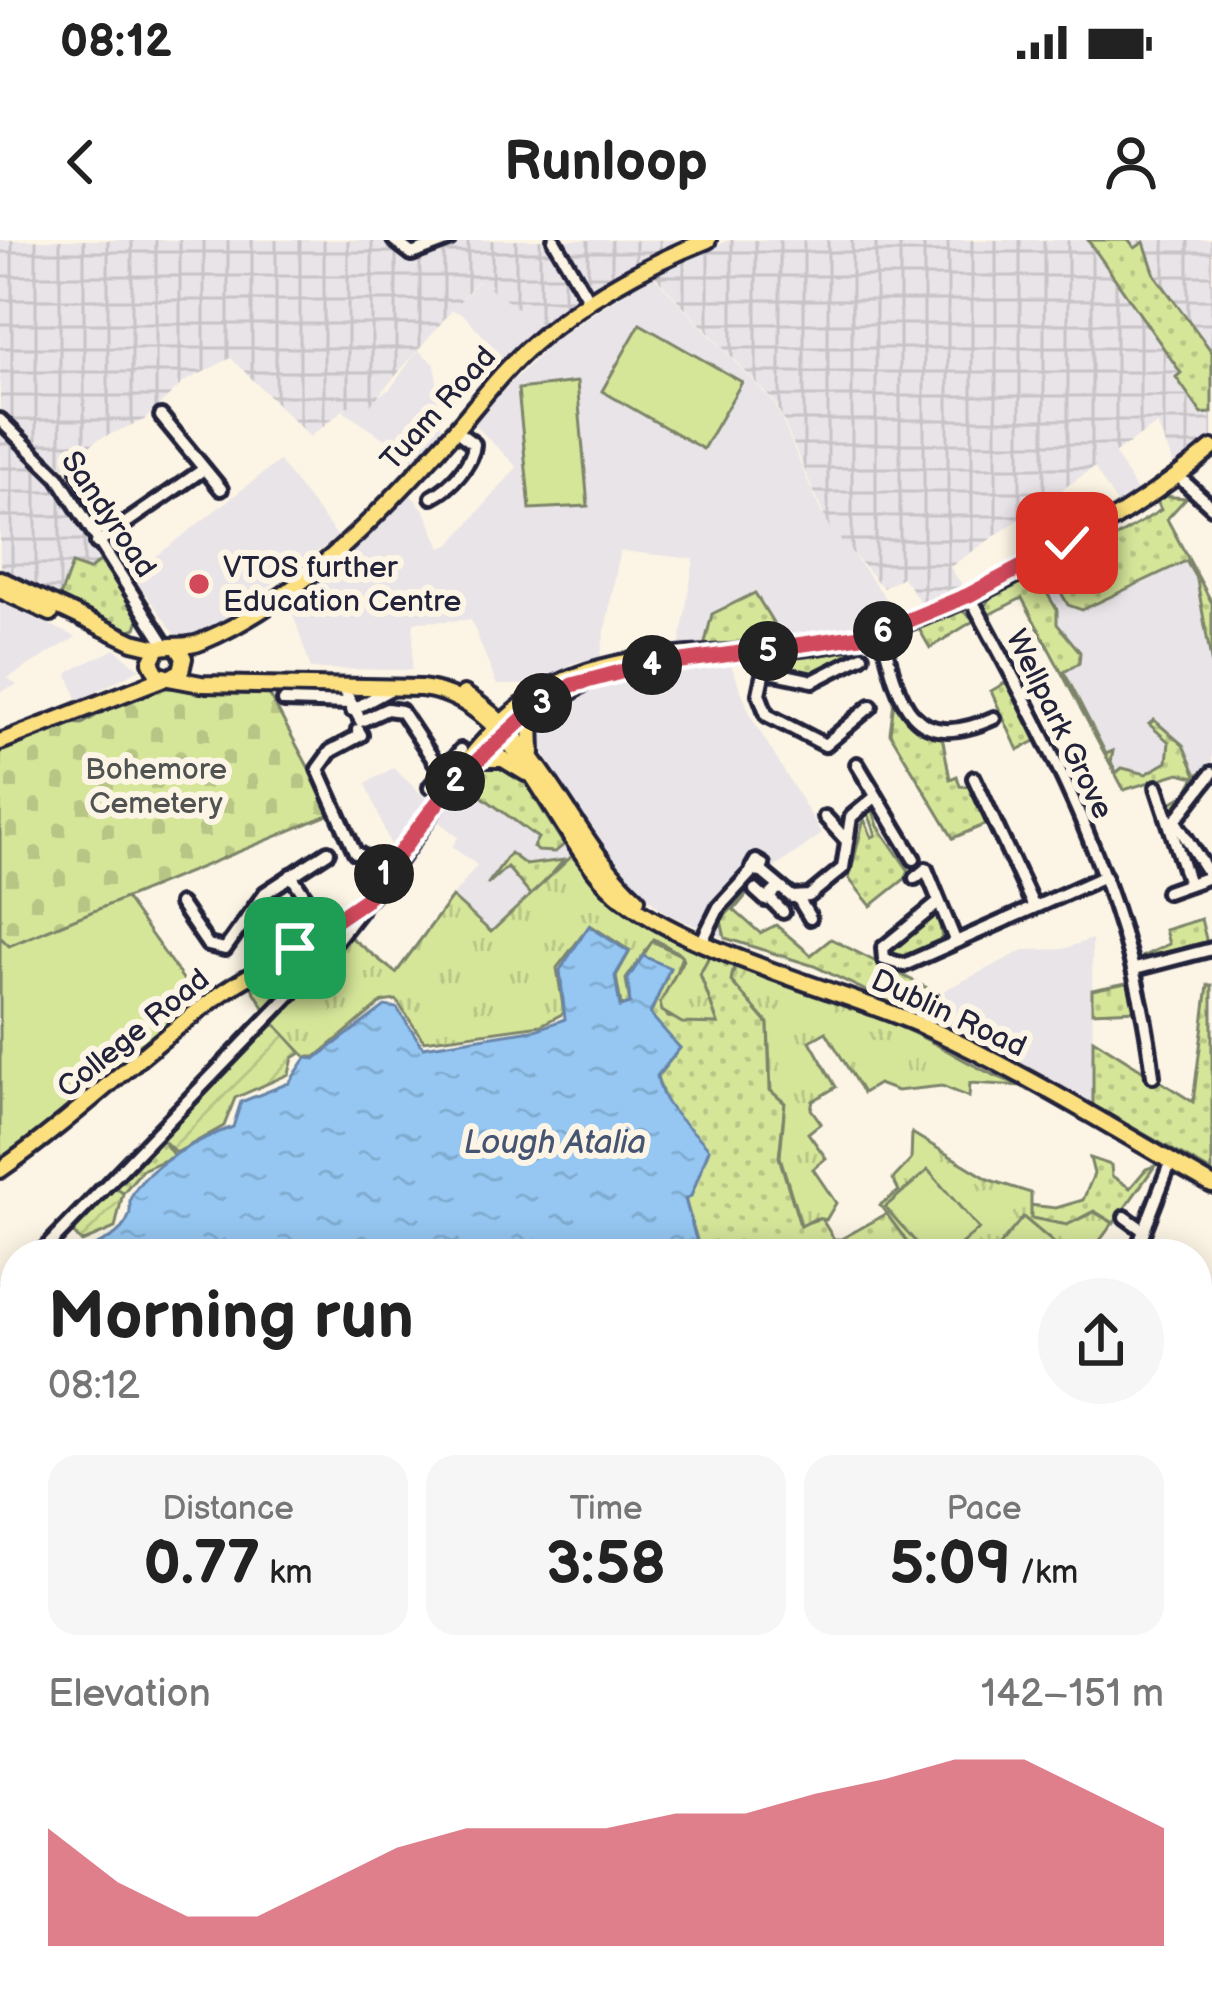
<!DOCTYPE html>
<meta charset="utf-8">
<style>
:root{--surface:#fff;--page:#f6f6f6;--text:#222;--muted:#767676;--accent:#d1495b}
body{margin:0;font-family:"Balsamiq Sans",sans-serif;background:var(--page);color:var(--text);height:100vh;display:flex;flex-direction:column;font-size:45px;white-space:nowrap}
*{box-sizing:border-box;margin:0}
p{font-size:39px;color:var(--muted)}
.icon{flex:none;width:66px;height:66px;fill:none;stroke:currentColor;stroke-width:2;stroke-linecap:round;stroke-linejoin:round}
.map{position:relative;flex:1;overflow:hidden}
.drawer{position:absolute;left:0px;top:999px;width:1212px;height:771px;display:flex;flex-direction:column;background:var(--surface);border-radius:48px 48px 0 0;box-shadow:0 6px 30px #0003}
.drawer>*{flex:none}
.pin{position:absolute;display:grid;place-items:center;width:102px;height:102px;color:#fff;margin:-51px;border-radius:24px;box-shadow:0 6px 18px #0006}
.km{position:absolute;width:60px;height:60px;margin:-30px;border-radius:50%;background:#222;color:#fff;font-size:33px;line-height:60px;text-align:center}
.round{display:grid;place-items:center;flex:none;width:126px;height:126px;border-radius:63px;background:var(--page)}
.head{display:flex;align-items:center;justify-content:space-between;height:204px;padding:0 48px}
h1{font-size:66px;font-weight:700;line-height:90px}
.figures{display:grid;grid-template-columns:repeat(3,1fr);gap:18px;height:204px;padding:12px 48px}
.figures div{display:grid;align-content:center;border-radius:30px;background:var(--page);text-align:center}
.figures b{font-size:60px;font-weight:700}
.figures small{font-size:33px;font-weight:400}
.figures p{font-size:33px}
.chart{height:336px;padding:24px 48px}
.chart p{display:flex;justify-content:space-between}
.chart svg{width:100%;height:216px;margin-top:12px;fill:var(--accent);opacity:.7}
.status{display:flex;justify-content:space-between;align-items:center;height:84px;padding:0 60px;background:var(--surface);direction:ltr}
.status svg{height:33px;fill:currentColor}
header{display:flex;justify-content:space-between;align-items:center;height:156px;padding:0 48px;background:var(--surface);font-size:54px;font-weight:700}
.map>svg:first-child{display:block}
</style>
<div class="status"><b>08:12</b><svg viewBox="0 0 49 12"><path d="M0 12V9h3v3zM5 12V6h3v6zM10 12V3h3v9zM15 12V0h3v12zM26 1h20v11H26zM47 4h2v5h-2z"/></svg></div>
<header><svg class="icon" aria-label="back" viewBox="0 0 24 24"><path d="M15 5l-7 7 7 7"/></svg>Runloop<svg class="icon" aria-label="person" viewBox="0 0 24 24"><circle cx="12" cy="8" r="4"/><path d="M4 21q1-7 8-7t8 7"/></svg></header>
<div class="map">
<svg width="1212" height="1768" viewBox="0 0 1212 1768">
<defs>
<pattern id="industrial-grid" width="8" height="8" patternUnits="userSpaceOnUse" patternTransform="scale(3)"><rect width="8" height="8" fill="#e9e4e7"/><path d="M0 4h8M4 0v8" fill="none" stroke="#c8c3c7"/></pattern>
<pattern id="grass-dots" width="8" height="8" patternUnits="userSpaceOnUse" patternTransform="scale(3)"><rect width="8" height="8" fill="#d6e699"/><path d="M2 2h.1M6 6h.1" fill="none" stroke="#b7c585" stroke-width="1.8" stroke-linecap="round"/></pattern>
<pattern id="cemetery-stones" width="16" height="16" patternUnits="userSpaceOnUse" patternTransform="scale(3)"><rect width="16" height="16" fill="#d6e699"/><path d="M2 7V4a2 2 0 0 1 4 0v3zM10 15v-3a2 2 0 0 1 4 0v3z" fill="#b7c585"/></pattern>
<pattern id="park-tufts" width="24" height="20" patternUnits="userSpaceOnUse" patternTransform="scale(3)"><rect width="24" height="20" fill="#d6e699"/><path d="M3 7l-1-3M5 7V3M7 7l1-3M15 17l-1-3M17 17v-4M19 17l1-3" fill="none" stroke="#b7c585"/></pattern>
<pattern id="garden-furrows" width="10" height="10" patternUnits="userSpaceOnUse" patternTransform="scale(3)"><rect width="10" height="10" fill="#d6e699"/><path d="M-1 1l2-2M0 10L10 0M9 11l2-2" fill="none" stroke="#b7c585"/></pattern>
<pattern id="water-ripples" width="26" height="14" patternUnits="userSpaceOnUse" patternTransform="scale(3)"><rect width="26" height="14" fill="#95c7f2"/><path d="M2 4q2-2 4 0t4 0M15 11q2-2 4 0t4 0" fill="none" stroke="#80abd0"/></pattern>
</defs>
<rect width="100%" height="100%" fill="#fcf5e5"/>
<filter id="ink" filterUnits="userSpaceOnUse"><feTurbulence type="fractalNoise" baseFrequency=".00833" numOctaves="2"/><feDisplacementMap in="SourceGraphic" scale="24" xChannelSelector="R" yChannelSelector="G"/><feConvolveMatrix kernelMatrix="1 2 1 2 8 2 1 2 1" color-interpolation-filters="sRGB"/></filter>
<g filter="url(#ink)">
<g fill="#e9e4e7">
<polygon points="652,34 775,164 821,272 900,377 828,398 679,409 694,319 620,311 600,418 572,423 538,445 497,445 471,380 414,382 412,430 311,429 288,359 335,324 409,253 425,271 441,308 451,304 517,227 472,182 555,99"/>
<polygon points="479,40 542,86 505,120 464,75 452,70"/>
<polygon points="418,110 435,124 442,191 417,221 343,171 349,166 362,175 374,158 390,149"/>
<polygon points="1114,212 1138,253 1118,266 1094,227"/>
<polygon points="279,221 338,297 200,396 177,397 132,335"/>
<polygon points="1161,269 1212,363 1212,526 1192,537 1179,533 1124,550 1014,343 1045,336"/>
<polygon points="0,361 76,397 8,438 17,445 0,452"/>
<polygon points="115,409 140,429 78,461 68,435 72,430"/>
<polygon points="731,425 752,478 822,594 752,644 721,680 725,698 667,674 625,639 536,501 537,483 591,444 658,429"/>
<polygon points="393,528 428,560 392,609 366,543"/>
<polygon points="464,543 530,548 549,586 576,617 564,620 490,693 452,657 477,625 452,607 458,597 435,579"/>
<polygon points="1092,699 1093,865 929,781 937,754 1024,710 1063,709"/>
</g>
<g fill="url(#industrial-grid)">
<polygon points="0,0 678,0 542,86 478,40 361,176 348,166 310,197 231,118 184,142 144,180 97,200 64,227 0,171"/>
<polygon points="729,0 1212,0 1212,198 1175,228 1157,184 950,327 965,349 924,368 903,337 883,348 829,287 776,164 653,34"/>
<polygon points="0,195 40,226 66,261 100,321 141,373 136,388 128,391 0,331"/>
</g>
<g fill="url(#grass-dots)" stroke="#7c846a" stroke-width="3">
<polygon points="1088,0 1129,0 1135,8 1144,2 1155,35 1212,112 1212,173 1202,174 1176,137 1181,133"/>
<polygon points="1162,256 1186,258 1167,279 1212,363 1212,426 1197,340 1186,321 1082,370 1068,365 1052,336 1161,270 1156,259"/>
<polygon points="100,321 141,373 136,388 128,391 60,357 72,324 89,330"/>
<polygon points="1037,336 1057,370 1057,384 1080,412 1079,423 1064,432 1106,514 1113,511 1111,522 1116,533 1122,528 1146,534 1167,522 1169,502 1149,484 1154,480 1183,505 1196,535 1212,526 1178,569 1166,566 1186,554 1195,537 1179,533 1124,550 1022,358 988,375 984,367 993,353"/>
<polygon points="755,353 780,394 785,391 793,402 711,408 705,403 712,374"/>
<polygon points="961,370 975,380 930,408 919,389"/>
<polygon points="869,402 859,414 816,436 776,426 777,419"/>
<polygon points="1008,441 1039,499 1018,510 991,451"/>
<polygon points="896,445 907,478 942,496 950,539 957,536 960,546 972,547 989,583 953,598 890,493"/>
<polygon points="483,524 497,524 521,536 564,605 555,612 537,611 533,607 538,598 476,552 472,556 460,547"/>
<polygon points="867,570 873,570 878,586 911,634 871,666 849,639 864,579 872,597 876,595"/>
<polygon points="510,613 526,625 564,620 532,657 507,627 487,645"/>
<polygon points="757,642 734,670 760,693 776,685 811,715 831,699 939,754 929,781 814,726 725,698 721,680"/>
<polygon points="929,675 939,678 942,700 902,722 887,716 887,708"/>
<polygon points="1201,679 1207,703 1141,717 1169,704 1165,690"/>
<polygon points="652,701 682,716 666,761 660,763 668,777 718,784 700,734 710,716 734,725 731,741 768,784 770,850 785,863 779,917 800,985 821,978 834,999 841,999 888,973 916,1014 800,1014 794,1007 769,1014 767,1004 745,1004 742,1014 701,1014 685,959 691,956 709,909 669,872 657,837 680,808 650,775 670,728 643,716"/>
<polygon points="304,716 308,723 265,769 251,746"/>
<polygon points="1131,742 1137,770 1092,772 1092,750"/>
<polygon points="1208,745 1212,745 1212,932 1093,865 1093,799 1193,862"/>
<polygon points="161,898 174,916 142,930 123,953 114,947"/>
<polygon points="1090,918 1111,925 1112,936 1130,948 1146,929 1155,926 1114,983 1094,971 1067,985 1030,978 1029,965 1056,968 1083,960 1094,934"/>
<polygon points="9,1659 15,1662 15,1755 161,1755 169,1761 175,1755 274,1755 216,1768 0,1768 0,1662"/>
<polygon points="897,1755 1054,1755 1043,1768 883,1768"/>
</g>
<polygon fill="url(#cemetery-stones)" stroke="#7c846a" stroke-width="3" points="167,448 268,452 333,573 9,706 0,697 0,508 69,483 82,484 130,456"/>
<g fill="url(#park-tufts)" stroke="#7c846a" stroke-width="3">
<polygon points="572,616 631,676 709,716 700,734 718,784 682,783 662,771 660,763 683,720 681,714 654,699 626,739 630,764 621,765 616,736 630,711 590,685 557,728 564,773 541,785 424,801 396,760 382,762 316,817 306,817 274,783 349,696 396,733 452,657 491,692"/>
<path d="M735 725C800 747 855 766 915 794 952 811 984 835 1024 846L970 843 969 857 942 846 897 851 878 844 863 853 826 792 810 801 836 847 813 861 811 869 821 883 808 893 826 918 813 929 836 963 826 980 816 978 801 986 780 917 785 863 771 851 768 783 731 741Z"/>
<polygon points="912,893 990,940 1031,953 1031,978 1067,985 1094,972 1113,983 1090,1014 916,1014 880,965 899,951 893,939 911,920"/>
<polygon points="1212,1253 1212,1474 1197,1464 1197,1266"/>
</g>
<g fill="url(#garden-furrows)" stroke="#7c846a" stroke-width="3">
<polygon points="274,783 301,813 293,818 289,834 235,858 224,886 176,913 161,898"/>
<polygon points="114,947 123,953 115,988 82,1002 72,992"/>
</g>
<g fill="#d6e699" stroke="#7c846a" stroke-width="3">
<polygon points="640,84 742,142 703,209 602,151"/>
<polygon points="577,142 588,266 530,269 518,149"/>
<path d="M125 658 200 763C138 815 76 865 11 915L0 916V697L9 706Z"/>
<polygon points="928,930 979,989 949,1014 926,1014 885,967"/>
<polygon points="1023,977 1067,1014 992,1014"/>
</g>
<g fill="url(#water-ripples)" stroke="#6785a9" stroke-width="3">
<path d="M589 686 629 712 615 736 620 767 630 764 628 739 643 716 670 728 650 774 680 808 657 836C664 874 688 882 709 909L691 956 685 959 700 1014H76C95 1006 122 997 129 976 132 968 128 964 131 957 145 926 203 897 233 887L241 862 289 843 306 818 315 819 385 766 397 768 423 807 538 789 565 779 560 730Z"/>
<polygon points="15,1071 15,1662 0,1662 0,1096"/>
</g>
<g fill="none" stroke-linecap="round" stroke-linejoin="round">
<polyline stroke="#6785a9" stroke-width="3" points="174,1760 176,1768"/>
<g stroke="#22223b" stroke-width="20">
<g id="minor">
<polyline points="394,0 412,14 449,0"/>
<polyline points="554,0 589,61"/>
<polyline points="161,176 221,249"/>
<polyline points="0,180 58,237 165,405"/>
<polyline points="79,232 114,293"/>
<polyline points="1179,237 1212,267"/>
<path d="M432 257C450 248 473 223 474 204L455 190"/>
<polyline points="97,303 204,229"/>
<path d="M969 355C1052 508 1133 660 1153 836"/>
<path d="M882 392C898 462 912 515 994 478"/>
<polyline points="768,411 759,454 767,475 825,505 871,466"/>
<polyline points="766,431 813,441 862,416"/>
<polyline points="342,446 361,481 387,469 401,471 441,531"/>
<polyline points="284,461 350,463"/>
<polyline points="352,470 389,450"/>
<polyline points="358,490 361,495 331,511 318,529 355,612 387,630"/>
<polyline points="857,524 914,619"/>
<polyline points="974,538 1033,665"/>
<polyline points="430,547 461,510"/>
<polyline points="1157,547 1189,644"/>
<polyline points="825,577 847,601"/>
<polygon points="756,621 763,625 760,632 752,628"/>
<polyline points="761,631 792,657 809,656 843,628 851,577 874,558"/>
<polyline points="291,635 326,688 324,717"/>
<polyline points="1211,637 1175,581 1212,533"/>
<polyline points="915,638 926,629 955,700"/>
<polyline points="755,650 766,660 779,647"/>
<polyline points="1167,652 1212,636"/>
<polyline points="769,658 783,672"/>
<polyline points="798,658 810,678"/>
<polyline points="180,664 208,705 225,709 265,653 328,612"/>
<polyline points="937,664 883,708 884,719 904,725 1105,636"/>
<polyline points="702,701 719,667 753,630"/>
<polyline points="1135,729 1212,709"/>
<polyline points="1125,977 1143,990"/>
<polyline points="40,1014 312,732 361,669"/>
<polyline points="1135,1014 1171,921"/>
<polyline points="0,1057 15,1041"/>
<polyline points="1197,1122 1212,1107"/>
<polyline points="1197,1151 1212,1166"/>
<polyline points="1197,1259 1212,1245"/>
<polyline points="1197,1496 1212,1485"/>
<polyline points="1197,1609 1212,1598"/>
<polyline points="1197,1613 1212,1628"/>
<polyline points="1197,1718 1212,1722"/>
<polyline points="349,1755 351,1768"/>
<polyline points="798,1755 814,1768"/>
<polyline points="1090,1755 1105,1768"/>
<polyline points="671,1768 673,1755"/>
<polyline points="874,1768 888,1755"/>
<polyline points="1050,1768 1061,1755"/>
</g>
</g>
<g stroke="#22223b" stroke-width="22">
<g id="major">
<polyline points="0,339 133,402 158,408"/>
<polyline points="0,350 51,373"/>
<path d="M178 408 184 418 181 431 169 438 157 434 151 422 158 408C173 403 185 409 201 402 295 363 375 279 442 205 473 171 499 133 534 103 585 58 645 25 708 0"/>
<path d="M169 438 201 444 421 448C518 458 552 596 616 653 681 711 840 749 925 787 1024 832 1117 891 1212 945"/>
<path d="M464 454C546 504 569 597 637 659"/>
<polyline points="0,502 164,438"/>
<polyline points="532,513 531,480 593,436"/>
<polyline points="481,519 503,519 526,533"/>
<polyline points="470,527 553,455"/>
<path d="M0 930C78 876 144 809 221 754 266 722 327 701 366 660 429 592 463 495 549 448 631 403 735 420 825 405 942 386 1122 285 1212 208"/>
</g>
</g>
<use href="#minor" stroke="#fcf5e5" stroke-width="10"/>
<use href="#major" stroke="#fce080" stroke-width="14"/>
<g stroke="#22223b" stroke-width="3" stroke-dasharray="18 9" stroke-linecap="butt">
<polyline points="554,1755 656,1768"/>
<polyline points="300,1768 418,1755"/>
</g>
</g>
</g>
<g fill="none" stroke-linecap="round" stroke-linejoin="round" filter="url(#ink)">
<g stroke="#fff" stroke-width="24">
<polyline id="route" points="295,708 365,660 449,547 532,470 572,445 639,427 875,394 969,355 1067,303"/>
</g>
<use href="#route" stroke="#d1495b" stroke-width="15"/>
</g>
<circle fill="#d1495b" stroke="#fcf5e5" stroke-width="4.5" cx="199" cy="344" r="12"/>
<g text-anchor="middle" stroke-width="12" stroke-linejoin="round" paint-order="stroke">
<g font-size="30" fill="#22223b" stroke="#fcf5e5">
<text transform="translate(438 168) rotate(-48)" y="10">Tuam Road</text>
<text transform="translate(109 274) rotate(56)" y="10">Sandyroad</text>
<text transform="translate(1060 484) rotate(64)" y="10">Wellpark Grove</text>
<text transform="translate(949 773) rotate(25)" y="10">Dublin Road</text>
<text transform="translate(133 793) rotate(-39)" y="10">College Road</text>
</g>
<g font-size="30" fill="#22223b" stroke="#fcf5e5" text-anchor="start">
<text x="223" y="337">VTOS further<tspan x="223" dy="34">Education Centre</tspan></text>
</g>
<g font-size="30" fill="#4f5352" stroke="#fcf5e5">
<text x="156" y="539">Bohemore<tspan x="156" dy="34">Cemetery</tspan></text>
</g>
<g font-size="33" font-style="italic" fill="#445472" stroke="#fcf5e5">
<text x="555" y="913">Lough Atalia</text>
</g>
</g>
</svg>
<div class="pin" style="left:295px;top:708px;background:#1e9e55"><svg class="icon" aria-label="arrive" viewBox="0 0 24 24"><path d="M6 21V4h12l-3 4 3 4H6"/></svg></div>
<div class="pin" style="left:1067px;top:303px;background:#d93025"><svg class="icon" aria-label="check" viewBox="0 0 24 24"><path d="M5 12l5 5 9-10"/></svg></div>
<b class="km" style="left:384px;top:634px">1</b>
<b class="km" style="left:455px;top:541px">2</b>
<b class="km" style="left:542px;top:463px">3</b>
<b class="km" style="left:652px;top:425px">4</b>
<b class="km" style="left:768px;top:411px">5</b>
<b class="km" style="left:883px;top:391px">6</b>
<section class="drawer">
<div class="head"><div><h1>Morning run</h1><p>08:12</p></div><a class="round"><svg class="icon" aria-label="share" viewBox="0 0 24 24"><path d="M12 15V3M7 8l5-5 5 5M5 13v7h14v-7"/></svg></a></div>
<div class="figures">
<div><p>Distance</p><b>0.77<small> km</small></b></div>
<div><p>Time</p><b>3:58</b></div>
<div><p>Pace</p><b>5:09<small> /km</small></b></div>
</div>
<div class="chart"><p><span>Elevation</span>142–151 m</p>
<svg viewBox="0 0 160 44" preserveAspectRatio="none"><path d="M0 44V20L10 31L20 38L30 38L40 31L50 24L60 20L70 20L80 20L90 17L100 17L110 13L120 10L130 6L140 6L150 13L160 20V44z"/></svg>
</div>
</section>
</div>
